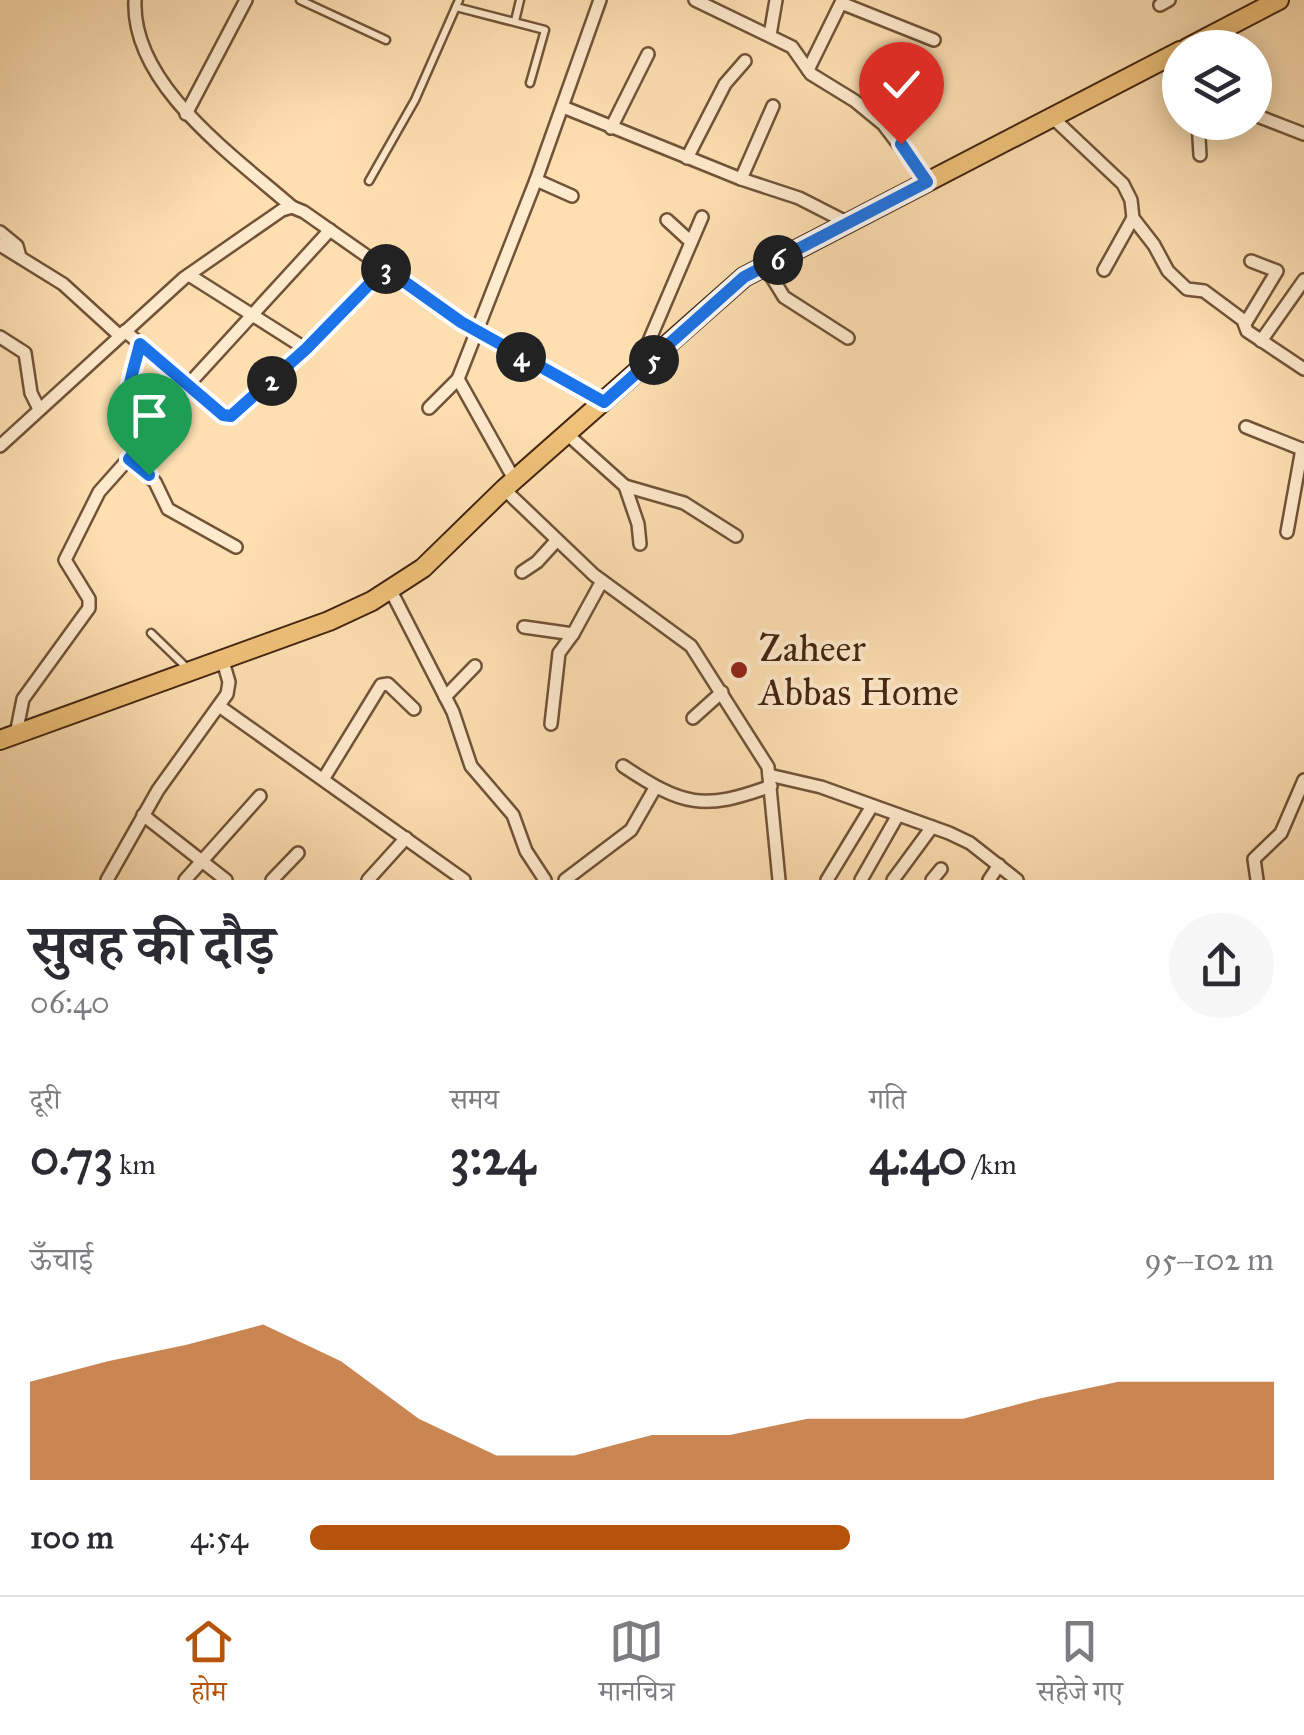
<!DOCTYPE html>
<html lang="hi">
<meta charset="utf-8">
<style>
:root{--surface:#fff;--page:#f7f7f7;--text:#2b2b33;--muted:#7c7c81;--line:#e1e1e2;--accent:#b45309}
body{margin:0;font-family:"IM FELL Great Primer","Noto Serif Devanagari",serif;background:var(--page);color:var(--text);height:100vh;display:flex;flex-direction:column;font-size:38px;white-space:nowrap}
*{box-sizing:border-box;margin:0}
p{font-size:32px;color:var(--muted)}
.icon{flex:none;width:55px;height:55px;fill:none;stroke:currentColor;stroke-width:2;stroke-linecap:round;stroke-linejoin:round}
.map{position:relative;height:880px;overflow:hidden}
.sheet{display:flex;flex-direction:column;background:var(--surface);flex:1}
.sheet>*{flex:none}
.fabs{position:absolute;left:1162px;top:30px;display:grid;gap:20px}
.fabs a{display:grid;place-items:center;width:110px;height:110px;border-radius:50%;background:var(--surface);box-shadow:0 5px 25px #0003;font-size:50px}
.pin{position:absolute;display:grid;place-items:center;width:85px;height:85px;color:#fff;margin:-102px -42px;border-radius:50% 50% 50% 0;rotate:-45deg;box-shadow:0 0 10px #0007}
.pin .icon{rotate:45deg}
.km{position:absolute;width:50px;height:50px;margin:-25px;border-radius:50%;background:#222;color:#fff;font-size:28px;line-height:50px;text-align:center}
.round{display:grid;place-items:center;flex:none;width:105px;height:105px;border-radius:52px;background:var(--page)}
.summary{display:flex;align-items:center;justify-content:space-between;height:170px;padding:0 30px}
h1{font-size:55px;font-weight:700;line-height:75px}
.stats{display:grid;grid-template-columns:repeat(3,1fr);gap:15px;height:170px;padding:10px 30px}
.stats div{display:grid;align-content:center}
.stats b{font-size:50px;font-weight:700}
.stats small{font-size:28px;font-weight:400}
.stats p{font-size:28px}
.chart{height:280px;padding:20px 30px}
.chart p{display:flex;justify-content:space-between}
.chart svg{width:100%;height:180px;margin-top:10px;fill:var(--accent);opacity:.7}
ul{padding:0 30px;list-style:none;font-size:32px}
li{display:grid;grid-template-columns:160px 120px 1fr;align-items:center;height:75px}
li i{height:25px;border-radius:12px;background:var(--accent)}
.tab-bar{display:flex;justify-content:space-around;align-items:center;height:140px;border-top:2px solid var(--line);background:var(--surface);font-size:28px;color:var(--muted)}
.tab-bar a{display:grid;justify-items:center;gap:5px}
.tab-bar .active{color:var(--accent)}
.map>svg:first-child{display:block}
</style>
<div class="map">
<svg width="1304" height="880" viewBox="0 0 1304 880">
<rect width="100%" height="100%" fill="#fddfb1"/>
<filter id="stains"><feTurbulence type="fractalNoise" baseFrequency=".002" numOctaves="4"/><feColorMatrix values="0 0 0 0 .2 0 0 0 0 .09 0 0 0 0 .02 0 0 0 .5 -.17"/></filter>
<radialGradient id="worn" r=".72"><stop offset=".6" stop-color="#630" stop-opacity="0"/><stop offset="1" stop-color="#630" stop-opacity=".3"/></radialGradient>
<g fill="none" stroke-linecap="round" stroke-linejoin="round">
<g stroke="#725338" stroke-width="11">
<g id="lane">
<polyline points="300,0 386,40"/>
<polyline points="456,7 545,30 530,83"/>
<polyline points="515,21 520,0"/>
<polyline points="369,181 415,100 459,0"/>
<polyline points="151,633 186,667"/>
</g>
</g>
<g stroke="#725338" stroke-width="16">
<g id="street">
<path d="M135 0C131 85 234 156 292 207"/>
<polyline points="695,0 792,47 811,74 855,101 883,124 927,182"/>
<polyline points="1160,5 1169,0"/>
<polyline points="770,35 776,0"/>
<polyline points="808,70 841,3 934,40"/>
<polyline points="563,107 741,179 799,198 848,223"/>
<polyline points="186,114 246,0"/>
<polyline points="1255,115 1304,134"/>
<polyline points="1052,117 1123,184 1131,200 1133,218 1154,245 1168,271 1187,289 1204,291 1243,320 1247,331 1304,369"/>
<polyline points="1198,122 1200,155"/>
<polyline points="611,128 648,54"/>
<polyline points="687,158 725,84 745,61"/>
<polyline points="741,179 773,106"/>
<polyline points="536,180 572,196"/>
<polyline points="667,220 691,242"/>
<polyline points="0,232 17,246 20,257"/>
<polyline points="0,245 63,284 120,336"/>
<polyline points="765,266 784,297 848,338"/>
<polyline points="1104,270 1133,218"/>
<polyline points="189,275 306,349"/>
<polyline points="1245,324 1277,271 1251,261"/>
<polyline points="125,331 223,415 231,416 306,349 385,268"/>
<polyline points="0,337 25,353 31,393 39,409"/>
<polyline points="1261,341 1304,280"/>
<polyline points="637,369 702,217"/>
<polyline points="188,385 330,230"/>
<polyline points="429,408 458,379"/>
<polyline points="1246,427 1304,450"/>
<polyline points="567,434 625,486 684,503 736,536"/>
<polyline points="0,446 184,278 282,210 292,207 304,212 461,322 604,402"/>
<polyline points="129,459 155,482 168,509 236,547"/>
<polyline points="514,479 458,379 536,180 600,0"/>
<polyline points="625,486 638,524 640,544"/>
<polyline points="504,489 594,575 691,646 768,767 779,880"/>
<polyline points="1287,532 1302,449"/>
<polyline points="522,572 537,562 557,540"/>
<polyline points="390,589 453,712 471,766 513,815 526,851 545,880"/>
<polyline points="524,627 573,634"/>
<polyline points="445,697 475,666"/>
<polyline points="219,706 464,880"/>
<polyline points="693,718 722,692"/>
<polyline points="551,724 559,653 573,634 602,581"/>
<polyline points="16,734 23,699 89,608 89,599 65,560 99,492 139,447 140,428 128,406 128,397 141,344"/>
<path d="M623 766C683 806 703 811 771 786"/>
<polyline points="769,775 821,787 949,833 970,843 1017,880"/>
<polyline points="324,778 381,685 388,684 414,709"/>
<polyline points="143,815 226,880"/>
<polyline points="107,880 158,790 227,694 229,682 222,658"/>
<polyline points="185,880 260,796"/>
<polyline points="272,880 298,853"/>
<polyline points="368,880 406,838"/>
<polyline points="565,880 631,830 655,788"/>
<polyline points="827,880 872,806"/>
<polyline points="861,880 898,815"/>
<polyline points="893,880 932,827"/>
<polyline points="932,880 941,869"/>
<polyline points="989,880 999,865"/>
<polyline points="1257,880 1254,859 1281,833 1304,780"/>
</g>
</g>
<g stroke="#432410" stroke-width="22">
<g id="primary">
<polyline points="1187,48 1279,0"/>
<polyline points="0,740 329,621 372,601 423,568 504,489 744,277 1180,51"/>
</g>
</g>
<use href="#lane" stroke="#feeacc" stroke-width="6"/>
<use href="#street" stroke="#feeacc" stroke-width="11"/>
<use href="#primary" stroke="#eec078" stroke-width="18"/>
</g>
<g fill="none" stroke-linecap="round" stroke-linejoin="round">
<g stroke="#fff" stroke-width="20">
<path id="route" d="M149 475 129 459C155 431 128 427 128 400 128 382 136 362 140 344L223 415 231 416 306 349 385 268 461 322 604 402 744 277 927 182 901 144"/>
</g>
<use href="#route" stroke="#1a73e8" stroke-width="12"/>
</g>
<circle fill="#8f2418" stroke="#feeacc" stroke-width="4" cx="739" cy="670" r="10"/>
<g text-anchor="middle" stroke-width="8" stroke-linejoin="round" paint-order="stroke">
<g font-size="38" fill="#432410" stroke="#feeacc" text-anchor="start">
<text x="759" y="661">Zaheer<tspan x="759" dy="44">Abbas Home</tspan></text>
</g>
</g>
<rect width="100%" height="100%" filter="url(#stains)"/>
<rect width="100%" height="100%" fill="url(#worn)"/>
</svg>
<div class="fabs">
<a><svg class="icon" aria-label="layers" viewBox="0 0 24 24"><path d="M12 4l9 5-9 5-9-5zM3 14l9 5 9-5"/></svg></a>
</div>
<div class="pin" style="left:149px;top:475px;background:#1e9e55"><svg class="icon" aria-label="arrive" viewBox="0 0 24 24"><path d="M6 21V4h12l-3 4 3 4H6"/></svg></div>
<div class="pin" style="left:901px;top:144px;background:#d93025"><svg class="icon" aria-label="check" viewBox="0 0 24 24"><path d="M5 12l5 5 9-10"/></svg></div>
<b class="km" style="left:272px;top:381px">2</b>
<b class="km" style="left:386px;top:269px">3</b>
<b class="km" style="left:521px;top:357px">4</b>
<b class="km" style="left:654px;top:360px">5</b>
<b class="km" style="left:778px;top:260px">6</b>
</div>
<section class="sheet">
<div class="summary"><div><h1>सुबह की दौड़</h1><p>06:40</p></div><a class="round"><svg class="icon" aria-label="share" viewBox="0 0 24 24"><path d="M12 15V3M7 8l5-5 5 5M5 13v7h14v-7"/></svg></a></div>
<div class="stats">
<div><p>दूरी</p><b>0.73<small> km</small></b></div>
<div><p>समय</p><b>3:24</b></div>
<div><p>गति</p><b>4:40<small> /km</small></b></div>
</div>
<div class="chart"><p><span>ऊँचाई</span>95–102 m</p>
<svg viewBox="0 0 160 44" preserveAspectRatio="none"><path d="M0 44V20L10 15L20 11L30 6L40 15L50 29L60 38L70 38L80 33L90 33L100 29L110 29L120 29L130 24L140 20L150 20L160 20V44z"/></svg>
</div>
<ul>
<li><b>100 m</b>4:54<i style="width:56%"></i></li>
</ul>
</section>
<nav class="tab-bar">
<a class="active"><svg class="icon" aria-label="home" viewBox="0 0 24 24"><path d="M3 11l9-7 9 7M6 9v11h12V9"/></svg>होम</a>
<a><svg class="icon" aria-label="map" viewBox="0 0 24 24"><path d="M3 6l6-2 6 2 6-2v14l-6 2-6-2-6 2zM9 4v14M15 6v14"/></svg>मानचित्र</a>
<a><svg class="icon" aria-label="saved" viewBox="0 0 24 24"><path d="M7 4h10v16l-5-4-5 4z"/></svg>सहेजे गए</a>
</nav>
